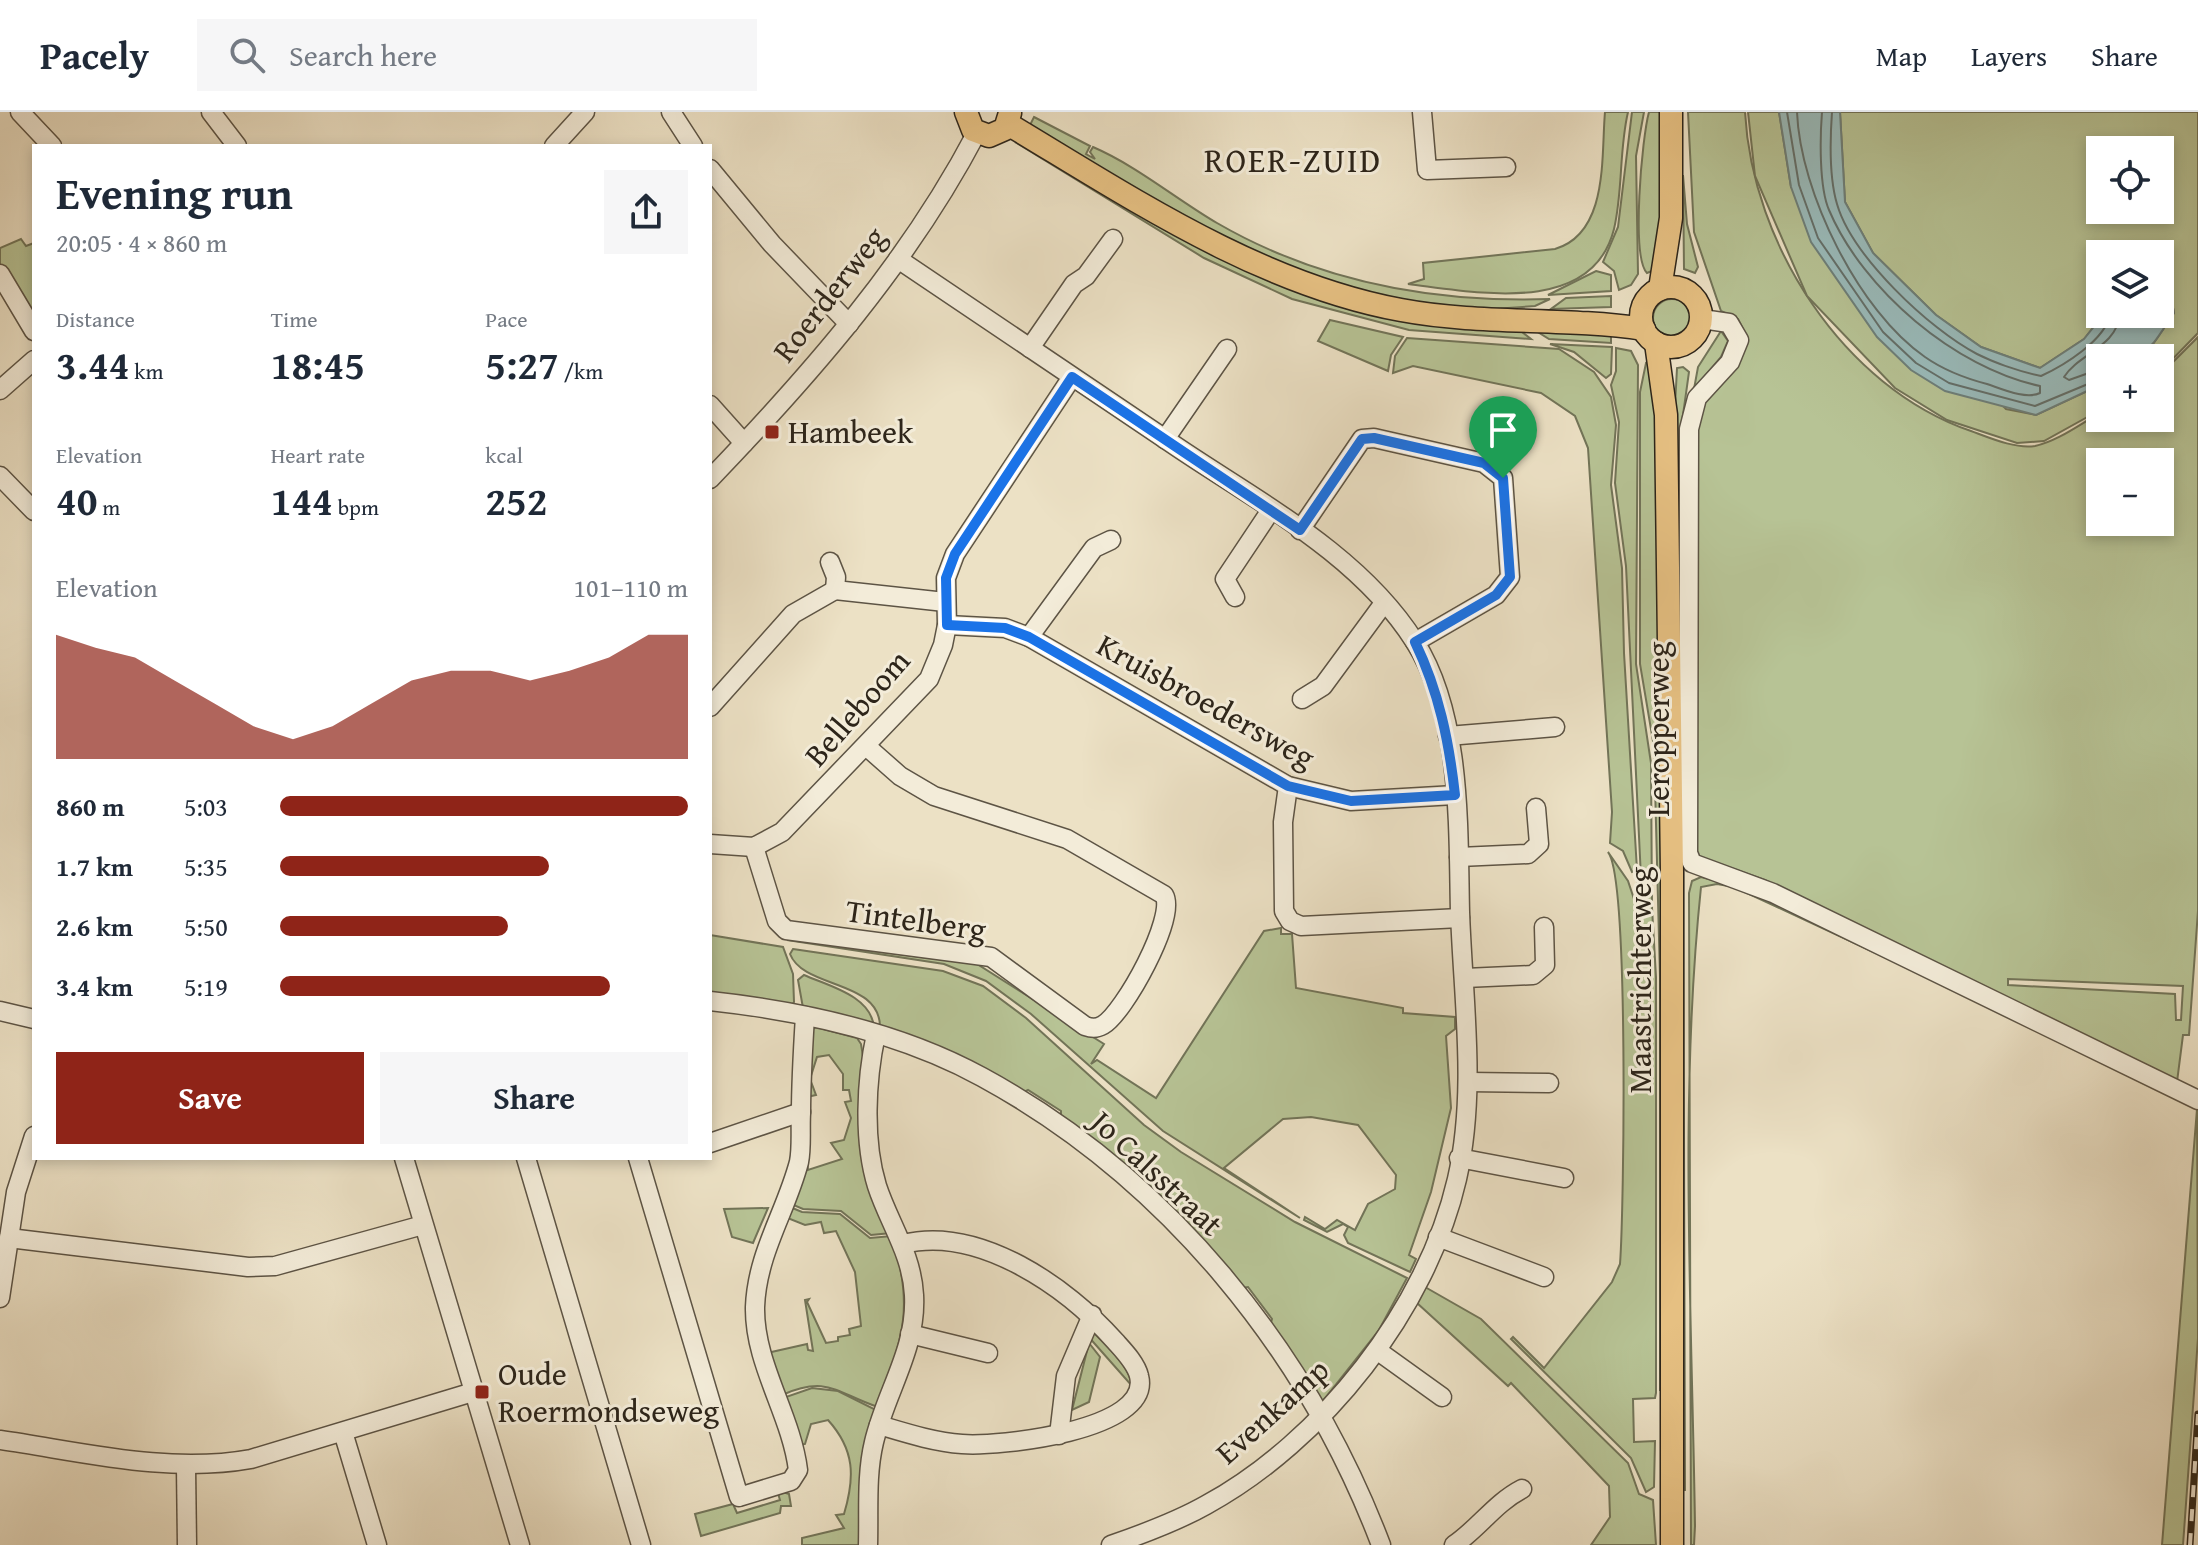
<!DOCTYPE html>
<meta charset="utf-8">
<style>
:root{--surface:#fff;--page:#f6f6f7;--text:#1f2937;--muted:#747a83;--line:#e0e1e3;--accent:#8f2418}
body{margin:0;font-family:"Gentium Book Plus",serif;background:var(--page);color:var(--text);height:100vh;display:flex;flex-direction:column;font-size:30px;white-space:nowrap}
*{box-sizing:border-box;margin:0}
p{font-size:26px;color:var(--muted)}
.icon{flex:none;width:44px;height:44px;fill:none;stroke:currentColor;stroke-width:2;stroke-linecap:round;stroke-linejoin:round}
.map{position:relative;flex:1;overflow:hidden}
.side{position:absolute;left:32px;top:32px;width:680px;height:1016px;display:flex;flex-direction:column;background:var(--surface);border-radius:0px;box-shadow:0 4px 12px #0003}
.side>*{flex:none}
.tools{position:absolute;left:2086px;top:24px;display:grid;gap:16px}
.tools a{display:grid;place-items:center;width:88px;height:88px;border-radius:0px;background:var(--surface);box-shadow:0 4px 12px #0003;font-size:40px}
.pin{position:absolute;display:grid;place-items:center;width:68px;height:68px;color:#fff;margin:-82px -34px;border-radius:50% 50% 50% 0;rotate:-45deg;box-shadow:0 0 8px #0007}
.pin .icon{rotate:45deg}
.round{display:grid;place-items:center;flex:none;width:84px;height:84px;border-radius:0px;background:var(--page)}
.overview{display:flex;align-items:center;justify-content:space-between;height:136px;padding:0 24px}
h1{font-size:44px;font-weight:700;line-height:60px}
.metrics{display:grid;grid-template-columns:repeat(3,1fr);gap:12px;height:136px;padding:8px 24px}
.metrics div{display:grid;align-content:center}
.metrics b{font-size:40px;font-weight:700}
.metrics small{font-size:22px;font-weight:400}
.metrics p{font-size:22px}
.chart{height:224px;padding:16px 24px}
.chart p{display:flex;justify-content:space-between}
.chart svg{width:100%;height:144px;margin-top:8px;fill:var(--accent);opacity:.7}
.button{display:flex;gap:16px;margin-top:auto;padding:16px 24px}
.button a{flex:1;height:92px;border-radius:0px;background:var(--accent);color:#fff;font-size:32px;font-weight:700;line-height:92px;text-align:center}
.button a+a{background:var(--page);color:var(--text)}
ul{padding:0 24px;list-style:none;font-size:26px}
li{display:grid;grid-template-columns:128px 96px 1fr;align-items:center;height:60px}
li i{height:20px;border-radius:10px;background:var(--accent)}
header{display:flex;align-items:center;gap:48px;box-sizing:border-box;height:112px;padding:0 40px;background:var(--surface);border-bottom:2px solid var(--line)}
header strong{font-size:38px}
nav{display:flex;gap:44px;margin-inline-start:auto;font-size:28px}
.search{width:560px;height:72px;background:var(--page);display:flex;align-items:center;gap:20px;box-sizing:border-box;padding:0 28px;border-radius:0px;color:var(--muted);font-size:30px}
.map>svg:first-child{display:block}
</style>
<header>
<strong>Pacely</strong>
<div class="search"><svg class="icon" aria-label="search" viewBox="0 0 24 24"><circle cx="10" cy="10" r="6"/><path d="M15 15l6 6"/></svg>Search here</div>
<nav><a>Map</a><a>Layers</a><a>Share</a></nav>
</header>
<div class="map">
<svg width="2198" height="1433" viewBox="0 0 2198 1433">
<rect width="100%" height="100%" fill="#ece1c5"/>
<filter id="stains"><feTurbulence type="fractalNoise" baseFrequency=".0025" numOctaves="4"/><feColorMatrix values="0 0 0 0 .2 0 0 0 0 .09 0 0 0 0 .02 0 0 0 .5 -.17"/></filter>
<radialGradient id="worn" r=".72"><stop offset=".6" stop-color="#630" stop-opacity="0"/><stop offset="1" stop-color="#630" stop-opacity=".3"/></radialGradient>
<g fill="#b7c395" stroke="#727458" stroke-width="2" fill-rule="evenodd">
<path d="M1605 0H1628C1619 38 1623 79 1614 117 1592 205 1474 180 1408 172L1424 167 1423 151 1555 137C1609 121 1601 44 1605 0Z"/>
<polygon points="1632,0 1644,0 1636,44 1638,162 1631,173 1619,178 1614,159 1603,150 1618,115"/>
<path d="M1649 0H1664L1663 101 1654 158 1647 161C1631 145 1642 25 1649 0Z"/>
<path d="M1688 0H1745C1752 132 1843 275 1971 319 1990 326 2015 337 2035 334 2058 329 2080 312 2100 301V306H2160V263L2198 225V799L2189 923H2183L2177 970 1765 768 1697 744 1695 319 1704 292 1746 223 1738 207 1721 199 1694 120ZM2100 350H2160V410H2100ZM2008 867 2183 874 2181 908H2176L2175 882 2008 873Z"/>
<polygon points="1748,0 1779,0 1791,75 2006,297 2036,303 2100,273 2100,298 2044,329 2017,331 1947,308 1895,276 1807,184 1755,64"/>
<path d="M1840 0H2198V221L2160 260V246H2137L2151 235 2174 201 2169 174 2160 170V142H2100V202H2104L2084 227 2040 256 1981 235 1936 203 1873 141 1845 90ZM2100 38H2160V98H2100Z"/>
<path d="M1034 5 1090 34 1086 42 1095 47 1090 40 1093 35C1137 54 1176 87 1217 111 1319 170 1434 191 1550 187L1535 194 1464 199 1346 177 1212 123 1030 13Z"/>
<polygon points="1015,30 1220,142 1522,220 1531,227 1409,218 1292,187 1204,146"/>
<polygon points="1683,63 1687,112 1698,155 1695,161 1684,157"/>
<polygon points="21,127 26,134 34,131 34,202 0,156 0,136"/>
<polygon points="1596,159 1611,163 1611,179 1548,183"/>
<polygon points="1611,184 1611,195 1551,197 1566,186"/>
<circle cx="1672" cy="206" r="19"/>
<polygon points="1330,208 1403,225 1391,243 1388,259 1318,229"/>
<polygon points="1533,217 1611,217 1611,231 1549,227"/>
<polygon points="1721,219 1728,229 1721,245 1694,277 1698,255"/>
<polygon points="1407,226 1559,237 1594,260 1611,285 1616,313 1611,373 1622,456 1624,541 1637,758 1632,760 1623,739 1610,731 1612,700 1588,336 1575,304 1541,281 1413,254 1393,261 1395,244"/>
<polygon points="1550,232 1612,235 1611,262 1606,266 1574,240"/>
<path d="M1616 236 1631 239 1638 253 1636 552 1651 651 1652 796 1656 865V1281L1655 1286 1633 1287 1634 1330 1655 1329 1654 1375 1646 1380 1631 1346 1511 1227 1513 1225 1544 1256 1612 1170 1620 1152C1624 1098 1629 766 1608 740L1628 769 1637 796V769L1641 766 1626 454 1615 371 1619 310 1611 273 1616 259Z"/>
<polygon points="1646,251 1654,254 1663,480 1660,1279 1660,865 1654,635 1640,552 1640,280"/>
<polygon points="1683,255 1689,260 1682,310 1685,1379 1674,313 1677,256"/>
<path d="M1701 765 1754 779 1940 871 1734 775 1717 772 1701 775C1679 987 1692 1202 1695 1414L1694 1433H1691L1689 781 1692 769Z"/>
<polygon points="1281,816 1281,822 1292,822 1296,876 1403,896 1403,901 1455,905 1455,917 1446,924 1451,996 1431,1080 1409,1143 1416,1147 1410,1160 1348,1131 1344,1123 1348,1115 1343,1112 1327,1120 1304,1108 1305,1105 1325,1117 1337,1108 1355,1118 1368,1092 1395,1077 1396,1063 1358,1013 1311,1005 1283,1007 1224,1056 1300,1106 1163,1019 1031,902 986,869 944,852 787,828 977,852 1104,932 1091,952 1097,948 1156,986 1264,819"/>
<polygon points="710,823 783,835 793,862 794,890 791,894 710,882"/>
<path d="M793 837 943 859 983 874 1026 906 1144 1013 1181 1040 1295 1110 1407 1166 1379 1218 1322 1290 1270 1214 1272 1207 1248 1175 1241 1176 1061 1007V999L1028 978 1022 981 880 918C883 867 804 878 790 842Z"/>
<path d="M804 863C829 874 872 884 874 916L803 896 798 868Z"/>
<polygon points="816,915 857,926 861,932 891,1121 871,1123 841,1099 803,1097 791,1092 807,1048 808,1058 842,1047 831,1031 844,1028 851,1006 845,990 851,989 849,978 843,978 843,962 829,943 817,945 810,967 816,983 807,985 813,917"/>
<polygon points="2197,997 2198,1226 2183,1433 2162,1433"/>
<path d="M790 1095 802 1100 840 1102 870 1126 892 1124C915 1197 902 1226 878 1295 836 1281 828 1263 782 1283L767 1241 807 1232 808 1238 813 1239 805 1188 809 1187 807 1190 826 1231 838 1229V1225L850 1223 849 1217 861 1214 855 1160 836 1119 824 1121 821 1110 805 1113 785 1105Z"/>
<polygon points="768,1096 753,1131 732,1125 724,1097"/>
<polygon points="1425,1175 1481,1207 1628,1351 1639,1382 1653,1388 1656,1433 1591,1433 1610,1405 1609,1374 1511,1271 1508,1274 1417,1191"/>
<path d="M1093 1220C1106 1233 1131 1256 1132 1274L1087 1223Z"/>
<polygon points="1089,1231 1100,1245 1089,1290 1072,1298"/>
<path d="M812 1276 838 1279 876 1298 861 1433H802V1426L844 1416 836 1403 844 1402C855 1365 855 1338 828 1308L811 1312 805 1332 800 1333 783 1286Z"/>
<polygon points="777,1378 789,1382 791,1394 781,1394 780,1401 701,1424 695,1402 733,1392 737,1401 780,1388"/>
</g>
<path fill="#9abcbc" stroke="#6e807b" stroke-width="2" d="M1779 0H1840L1845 90 1873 141 1936 203 1981 235 2040 256 2084 227 2104 202H2160V170L2169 174 2174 201C2147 241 2150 246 2100 246V273L2036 303 1945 279 1911 258 1877 225 1811 130 1791 75Z"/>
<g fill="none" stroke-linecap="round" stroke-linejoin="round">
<g stroke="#64706b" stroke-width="2">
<polyline points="1787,0 1799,73 1818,126 1883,220 1916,251 1949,271 2035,294 2100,267"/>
<path d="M1797 0C1800 80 1859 200 1925 245 1945 259 1964 266 1987 272 2002 277 2026 288 2040 281V274C1955 256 1863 178 1829 98 1819 75 1820 25 1822 0"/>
<path d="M1832 0C1830 28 1829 65 1837 92 1852 144 1929 217 1977 242 1995 251 2021 260 2041 264 2063 254 2106 228 2110 202"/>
<path d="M2100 257 2069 268 2064 265C2078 242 2117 235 2120 202"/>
</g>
<g stroke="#5d5445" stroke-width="21">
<g id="minor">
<polyline points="20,0 52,34"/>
<polyline points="211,0 237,34"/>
<polyline points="671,0 693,34"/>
<polyline points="1422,0 1427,58 1506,55"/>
<polyline points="554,34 585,0"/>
<polyline points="710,57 772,132 849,212"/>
<path d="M898 147C991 209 1084 272 1177 335 1260 391 1360 443 1415 530 1462 604 1458 716 1460 800 1463 888 1477 979 1457 1067 1427 1197 1323 1329 1206 1393 1176 1410 1143 1422 1111 1433"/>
<polyline points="0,162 34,219"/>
<polyline points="1702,207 1729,211 1739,228 1730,250 1697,286 1689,317 1688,741 1692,751 1773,781 2198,988"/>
<polyline points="1030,236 1074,172 1086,164 1113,127"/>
<polyline points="0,278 34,248"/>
<polyline points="710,293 744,331"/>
<polyline points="1165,327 1227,237"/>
<polyline points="0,364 34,399"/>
<path d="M710 367C811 262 909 150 977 20"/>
<polyline points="1300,418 1362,327 1374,326 1484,351 1503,366 1510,465 1496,483 1415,530"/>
<polyline points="830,450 836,465 835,478 945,490"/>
<polyline points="1235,485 1225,467 1271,398"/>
<polyline points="947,513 1005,516 1029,525 1288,674 1351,689 1455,683"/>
<polyline points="1029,525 1094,436 1111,428"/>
<polyline points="1302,587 1323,574 1384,491"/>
<polyline points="710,595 793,502 835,478"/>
<polyline points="1448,624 1555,615"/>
<polyline points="1288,674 1283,710 1284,799 1290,809 1301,814 1460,806"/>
<polyline points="710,732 754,735 782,720 929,567 943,533 947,513 946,466 955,442 1072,265"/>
<path d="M754 735 777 809 786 818 991 845 1085 914C1091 916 1096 917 1103 913 1124 901 1177 805 1164 783L1067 727 934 684 900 664 866 634"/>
<polyline points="1459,745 1528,742 1539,732 1536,696"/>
<polyline points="1465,866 1533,863 1545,853 1544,815"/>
<path d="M710 889C802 899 900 920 982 965 1166 1065 1307 1238 1381 1433"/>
<polyline points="0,899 34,907"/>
<polyline points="1468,970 1549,971"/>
<polyline points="710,1031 801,1000"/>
<polyline points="404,1046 520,1433"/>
<polyline points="526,1046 641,1433"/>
<path d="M638 1046 739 1385 791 1369 798 1358C791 1302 754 1252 755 1195 757 1141 786 1100 799 1050 802 1035 800 1017 801 1001 801 969 803 936 805 904"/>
<polyline points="1459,1046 1564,1066"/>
<polyline points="1438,1125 1544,1165"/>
<polyline points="9,1126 248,1155 275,1154 423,1113"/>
<polyline points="0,1186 16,1080 34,1024"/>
<polyline points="910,1222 988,1241"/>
<polyline points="1378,1239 1442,1285"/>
<path d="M879 1313C906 1321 934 1330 962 1332 997 1335 1153 1319 1139 1264 1136 1251 1123 1238 1115 1229 1067 1175 979 1113 903 1132"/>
<polyline points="343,1320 377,1433"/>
<polyline points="1059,1323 1066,1264 1092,1203"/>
<path d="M0 1328C83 1340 168 1362 251 1347L473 1280"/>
<polyline points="186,1355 187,1433"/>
<path d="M868 1433C869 1399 866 1363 874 1330 886 1279 917 1237 914 1183 912 1142 889 1111 877 1074 863 1029 866 968 876 922"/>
<path d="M1454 1433C1479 1416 1495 1391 1522 1377"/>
</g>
</g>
<g stroke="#2d251a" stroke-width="25">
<g id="major">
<polyline points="966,0 973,18 989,24 1005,17 1010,1"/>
<path d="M1008 12C1130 85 1259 172 1401 198 1481 213 1563 205 1644 217"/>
<circle cx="1671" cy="205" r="30"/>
<polyline points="1660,177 1671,106 1671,0"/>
<polyline points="1656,231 1666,303 1672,760 1672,1433"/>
</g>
</g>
<use href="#minor" stroke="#f3ecd9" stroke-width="18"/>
<use href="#major" stroke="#e6c082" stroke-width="22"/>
<g stroke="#2d251a" stroke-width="7">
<polyline id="rail" points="2190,1433 2198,1302"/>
</g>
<use href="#rail" stroke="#f3ecd9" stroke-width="4" stroke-dasharray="12" stroke-linecap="butt"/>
</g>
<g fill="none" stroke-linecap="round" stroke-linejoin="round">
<g stroke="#fff" stroke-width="16">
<path id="route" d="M1072 265 1300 418 1362 327 1374 326 1484 351 1503 366 1510 465 1496 483 1415 530C1439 580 1449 629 1455 683L1351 689 1288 674 1029 525 1005 516 947 513 946 466 955 442Z"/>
</g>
<use href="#route" stroke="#1a73e8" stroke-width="10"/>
</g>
<g fill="#8f2418" stroke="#f3ecd9" stroke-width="3">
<rect x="764" y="312" width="16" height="16" rx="4"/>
<rect x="474" y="1272" width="16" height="16" rx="4"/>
</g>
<g text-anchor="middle" stroke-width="6" stroke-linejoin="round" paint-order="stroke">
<g font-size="32" fill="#2d251a" stroke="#f3ecd9">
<text transform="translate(829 182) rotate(-52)" y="11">Roerderweg</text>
<text transform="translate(1206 589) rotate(29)" y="11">Kruisbroedersweg</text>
<text transform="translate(857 596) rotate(-49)" y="11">Belleboom</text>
<text transform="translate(1658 617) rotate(-90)" y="11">Leropperweg</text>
<text transform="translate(916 808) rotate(8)" y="11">Tintelberg</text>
<text transform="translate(1640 868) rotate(-90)" y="11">Maastrichterweg</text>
<text transform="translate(1157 1061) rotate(43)" y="11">Jo Calsstraat</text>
<text transform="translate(1272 1299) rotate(-42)" y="11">Evenkamp</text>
</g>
<g font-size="32" fill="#2d251a" stroke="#f3ecd9" text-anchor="start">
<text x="788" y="331">Hambeek</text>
<text x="498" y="1273">Oude<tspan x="498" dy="37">Roermondseweg</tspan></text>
</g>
<g font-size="34" letter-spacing="2" fill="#2d251a" stroke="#f3ecd9">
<text x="1293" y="60">ROER-ZUID</text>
</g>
</g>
<rect width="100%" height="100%" filter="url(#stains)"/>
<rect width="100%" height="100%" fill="url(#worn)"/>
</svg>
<div class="tools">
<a><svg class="icon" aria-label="locate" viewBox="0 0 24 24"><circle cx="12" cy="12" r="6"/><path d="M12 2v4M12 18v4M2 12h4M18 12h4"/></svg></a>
<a><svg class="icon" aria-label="layers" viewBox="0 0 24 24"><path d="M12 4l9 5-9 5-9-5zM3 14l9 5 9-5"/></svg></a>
<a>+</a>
<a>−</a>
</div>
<div class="pin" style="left:1503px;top:366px;background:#1e9e55"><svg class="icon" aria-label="arrive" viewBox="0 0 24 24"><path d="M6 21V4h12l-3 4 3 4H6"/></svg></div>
<section class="side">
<div class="overview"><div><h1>Evening run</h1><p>20:05 · 4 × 860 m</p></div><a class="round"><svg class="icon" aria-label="share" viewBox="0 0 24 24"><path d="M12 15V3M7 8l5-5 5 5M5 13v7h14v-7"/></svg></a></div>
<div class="metrics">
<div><p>Distance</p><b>3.44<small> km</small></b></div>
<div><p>Time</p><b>18:45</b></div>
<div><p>Pace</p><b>5:27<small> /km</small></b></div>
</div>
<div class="metrics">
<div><p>Elevation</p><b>40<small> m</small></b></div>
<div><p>Heart rate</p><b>144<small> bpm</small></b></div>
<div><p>kcal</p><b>252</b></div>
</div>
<div class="chart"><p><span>Elevation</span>101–110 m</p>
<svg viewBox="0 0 160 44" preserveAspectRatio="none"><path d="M0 44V6L10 10L20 13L30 20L40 27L50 34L60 38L70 34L80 27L90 20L100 17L110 17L120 20L130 17L140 13L150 6L160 6V44z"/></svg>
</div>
<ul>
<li><b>860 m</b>5:03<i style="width:100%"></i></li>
<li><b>1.7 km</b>5:35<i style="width:66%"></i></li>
<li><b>2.6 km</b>5:50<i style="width:56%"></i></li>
<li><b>3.4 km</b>5:19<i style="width:81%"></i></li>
</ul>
<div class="button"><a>Save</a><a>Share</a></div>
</section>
</div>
